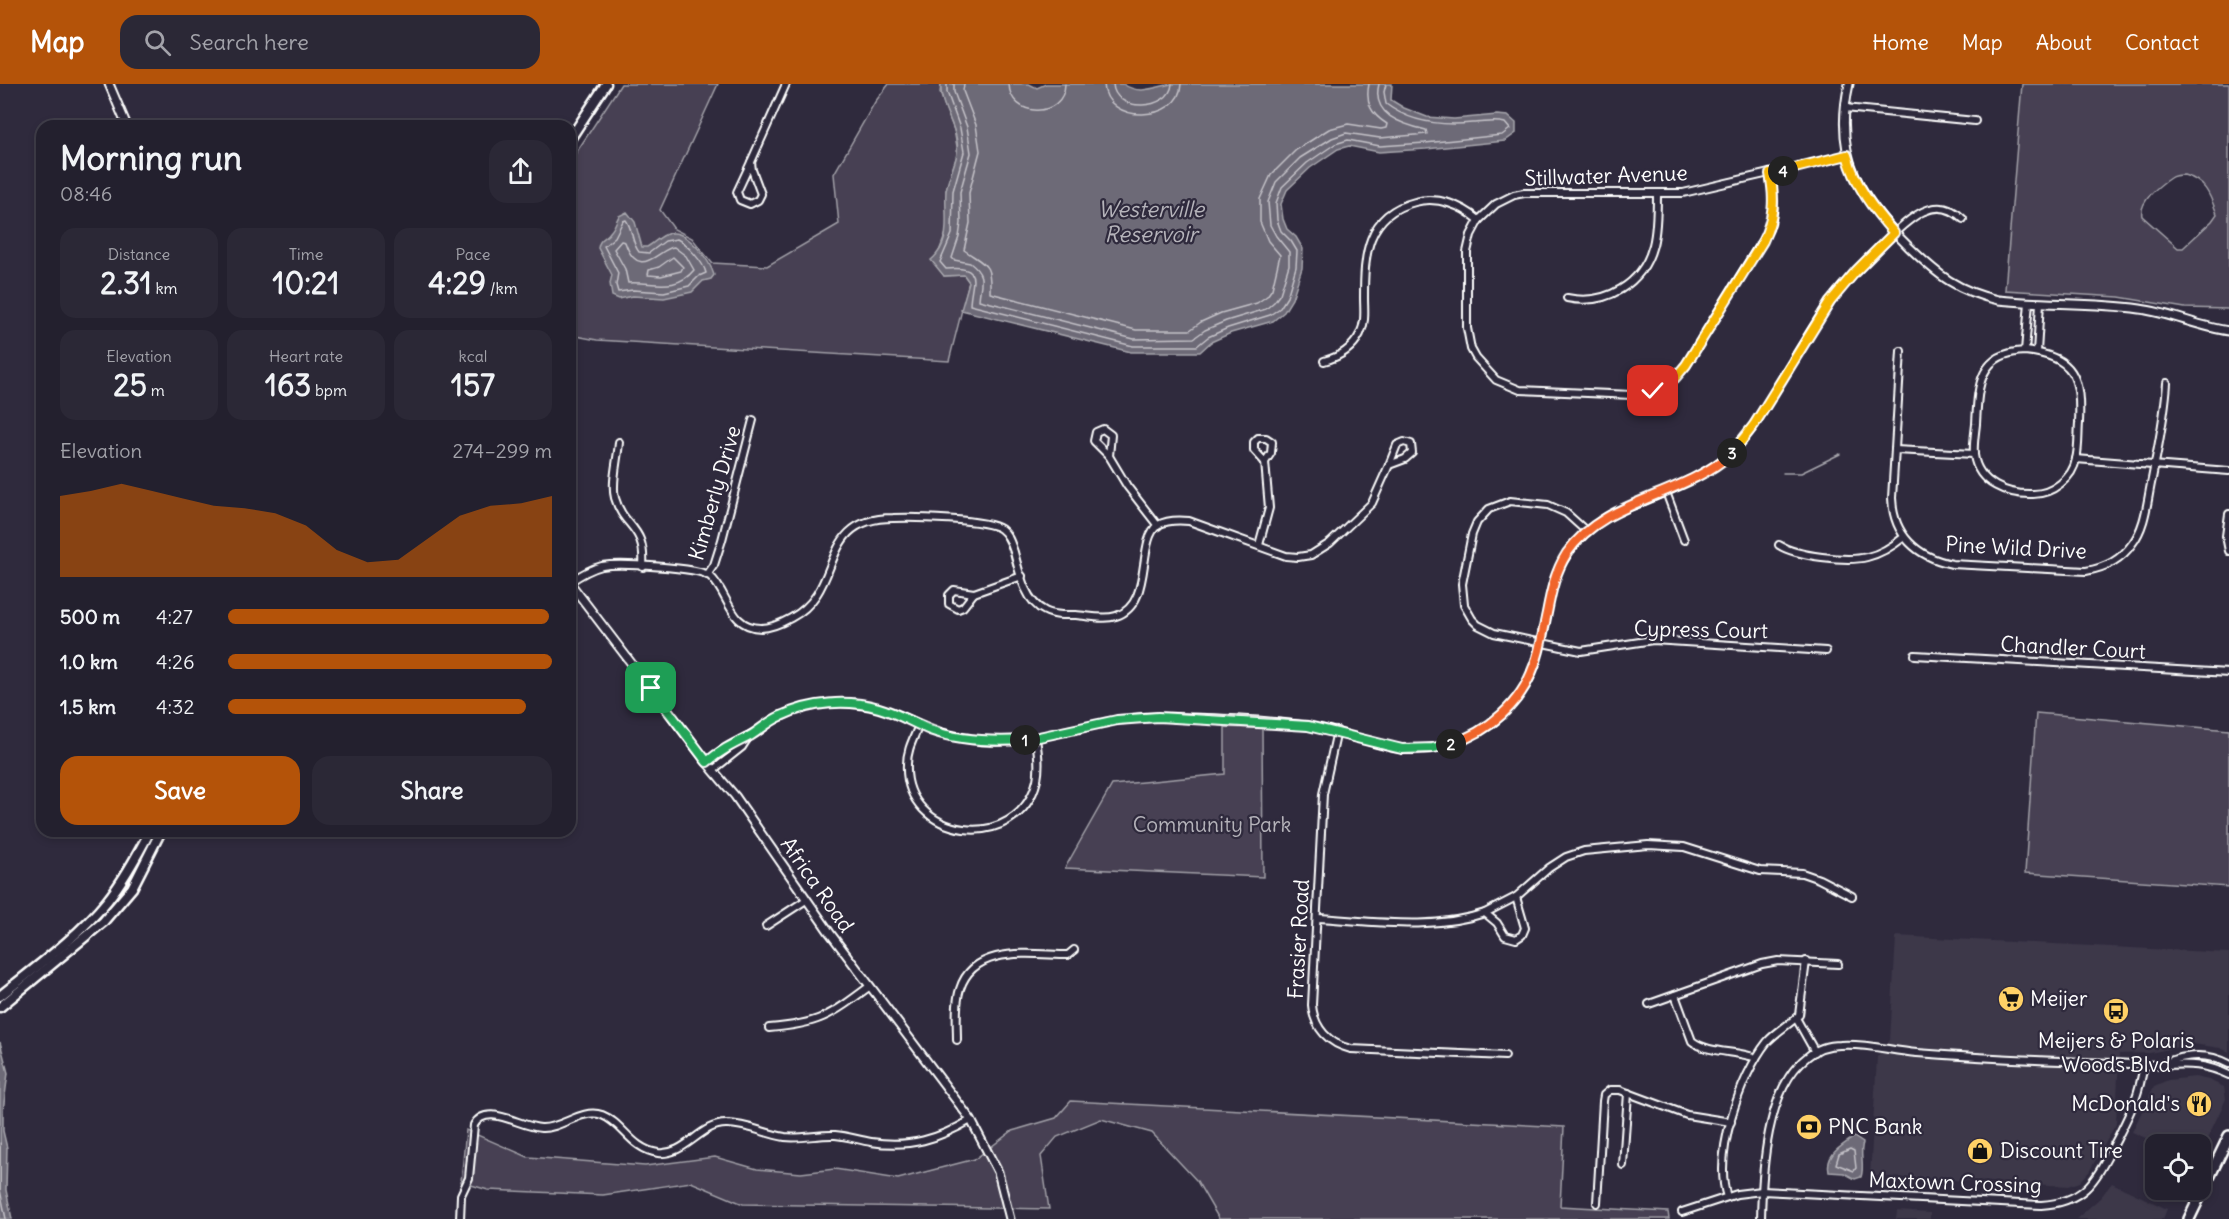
<!DOCTYPE html>
<meta charset="utf-8">
<style>
:root{--surface:#23202e;--page:#2b2836;--text:#f1f3f6;--muted:#a3a3aa;--line:#403e4a;--accent:#b45309}
body{margin:0;font-family:Delius,sans-serif;background:var(--page);color:var(--text);height:100vh;display:flex;flex-direction:column;font-size:22px;white-space:nowrap}
*{box-sizing:border-box;margin:0}
p{font-size:20px;color:var(--muted)}
.icon{flex:none;width:33px;height:33px;fill:none;stroke:currentColor;stroke-width:2;stroke-linecap:round;stroke-linejoin:round}
.map{position:relative;flex:1;overflow:hidden}
.drawer{position:absolute;left:36px;top:36px;width:540px;height:717px;display:flex;flex-direction:column;background:var(--surface);border-radius:18px;box-shadow:0 3px 9px #0003,0 0 0 2px var(--line)}
.drawer>*{flex:none}
.buttons{position:absolute;left:2145px;top:1050px;display:grid;gap:12px}
.buttons a{display:grid;place-items:center;width:66px;height:66px;border-radius:12px;background:var(--surface);box-shadow:0 3px 9px #0003,0 0 0 2px var(--line);font-size:30px}
.pin{position:absolute;display:grid;place-items:center;width:51px;height:51px;color:#fff;margin:-26px;border-radius:12px;box-shadow:0 3px 9px #0006}
.km{position:absolute;width:30px;height:30px;margin:-15px;border-radius:50%;background:#222;color:#fff;font-size:16px;line-height:30px;text-align:center}
.round{display:grid;place-items:center;flex:none;width:63px;height:63px;border-radius:18px;background:var(--page)}
.head{display:flex;align-items:center;justify-content:space-between;height:102px;padding:0 24px}
h1{font-size:33px;font-weight:700;line-height:45px}
.metrics{display:grid;grid-template-columns:repeat(3,1fr);gap:9px;height:102px;padding:6px 24px}
.metrics div{display:grid;align-content:center;border-radius:15px;background:var(--page);text-align:center}
.metrics b{font-size:30px;font-weight:700}
.metrics small{font-size:16px;font-weight:400}
.metrics p{font-size:16px}
.chart{height:168px;padding:12px 24px}
.chart p{display:flex;justify-content:space-between}
.chart svg{width:100%;height:108px;margin-top:6px;fill:var(--accent);opacity:.7}
.cta{display:flex;gap:12px;margin-top:auto;padding:12px 24px}
.cta a{flex:1;height:69px;border-radius:18px;background:var(--accent);color:#fff;font-size:24px;font-weight:700;line-height:69px;text-align:center}
.cta a+a{background:var(--page);color:var(--text)}
ul{padding:0 24px;list-style:none;font-size:20px}
li{display:grid;grid-template-columns:96px 72px 1fr;align-items:center;height:45px}
li i{height:15px;border-radius:8px;background:var(--accent)}
header{display:flex;align-items:center;gap:36px;box-sizing:border-box;height:84px;padding:0 30px;background:var(--accent);color:#fff}
header strong{font-size:28px}
nav{display:flex;gap:33px;margin-inline-start:auto;font-size:21px}
.search{width:420px;height:54px;background:var(--page);display:flex;align-items:center;gap:15px;box-sizing:border-box;padding:0 21px;border-radius:18px;color:var(--muted);font-size:22px}
.map>svg:first-child{display:block}
</style>
<header>
<strong>Map</strong>
<div class="search"><svg class="icon" aria-label="search" viewBox="0 0 24 24"><circle cx="10" cy="10" r="6"/><path d="M15 15l6 6"/></svg>Search here</div>
<nav><a>Home</a><a>Map</a><a>About</a><a>Contact</a></nav>
</header>
<div class="map">
<svg width="2229" height="1135" viewBox="0 0 2229 1135">
<rect width="100%" height="100%" fill="#2f2a3d"/>
<filter id="ink" filterUnits="userSpaceOnUse"><feTurbulence type="fractalNoise" baseFrequency=".0167" numOctaves="2"/><feDisplacementMap in="SourceGraphic" scale="12" xChannelSelector="R" yChannelSelector="G"/><feConvolveMatrix kernelMatrix="1 2 1 2 8 2 1 2 1" color-interpolation-filters="sRGB"/></filter>
<g filter="url(#ink)">
<g fill="#3c3749">
<polygon points="1896,852 2229,869 2229,968 2220,964 2193,960 2150,969 2119,970 2116,1040 2089,1088 2080,1098 2069,1102 1870,1092 1877,973 1890,956"/>
<polygon points="2195,993 2209,996 2224,1003 2226,1015 2201,1068 2200,1060 2159,1060 2132,1048 2154,1002 2168,996"/>
<polygon points="2112,1099 2167,1125 2163,1135 2076,1135 2100,1114"/>
<polygon points="1897,1127 1930,1129 1930,1135 1896,1135"/>
</g>
<g fill="#464152" stroke="#a2a0a8" stroke-width="1.5" fill-rule="evenodd">
<polygon points="621,0 718,0 660,126 674,145 692,154 712,179 767,182 839,140 834,90 875,18 889,0 941,0 940,9 954,46 958,68 946,106 948,137 946,149 938,170 944,192 964,191 969,198 949,277 597,256 570,251 570,78"/>
<path d="M2022 0H2229V225L2185 224 2119 213 2005 206ZM2184 91C2206 97 2210 111 2217 130L2212 137 2183 164H2178L2142 132C2139 118 2158 102 2170 94 2174 91 2179 91 2184 91Z"/>
<polygon points="2036,629 2229,646 2229,803 2025,789"/>
<polygon points="1225,643 1262,644 1263,793 1065,784 1112,701 1225,690"/>
<polygon points="1071,1017 1564,1043 1560,1122 1668,1128 1669,1135 1219,1135 1197,1097 1152,1049 1101,1035 1057,1053 1041,1072 1049,1125 743,1120 691,1098 603,1111 488,1106 461,1098 466,1046 528,1073 645,1082 715,1073 757,1085 801,1089 835,1085 898,1095 975,1075 1012,1047 1056,1034"/>
</g>
<g fill="#6d6a77" stroke="#a7a6ad" stroke-width="1.5">
<path d="M941 0H1029L1037 4 1046 0H1123C1139 11 1153 4 1171 0H1392L1391 16 1404 24 1427 33 1454 35 1497 31 1508 32 1516 39V49L1505 57 1426 65 1379 68 1349 62 1338 65 1310 84 1287 106 1281 120 1283 135 1287 145 1296 153 1303 165 1302 184 1292 215 1284 228 1273 237 1231 249 1211 258 1200 268H1131L961 226 969 198 964 191 944 192 931 176C953 158 944 131 946 107 948 90 960 75 957 57 954 38 939 20 941 0Z"/>
<path d="M627 128 635 138 642 163H647C655 159 662 149 672 149 689 148 710 177 714 191L711 195 703 197 692 208 683 210 664 214 633 212 619 215 612 212 610 199 612 191 598 164C599 154 606 155 611 147 615 143 616 137 619 132Z"/>
<polygon points="0,958 8,989 3,1027 3,1047 7,1064 6,1106 12,1135 0,1135"/>
<path d="M1854 1053 1863 1059C1859 1070 1865 1081 1861 1093L1855 1095 1844 1089 1829 1088C1825 1070 1842 1062 1854 1053Z"/>
</g>
<g fill="none" stroke-linecap="round" stroke-linejoin="round">
<g stroke="#c5c3c9" stroke-width="1.5">
<path d="M947 0V8L960 44 964 68 953 107 952 150 940 178 946 185C984 181 971 197 970 221L1133 262H1197L1208 253 1228 244 1270 231 1280 224 1287 213 1296 183 1297 167 1291 157 1281 147 1277 136 1276 119 1282 103 1307 79 1335 60 1348 56 1380 62 1425 59 1502 51 1510 45 1505 39C1494 36 1484 39 1472 39 1441 42 1411 39 1386 20L1384 8 1386 0"/>
<path d="M954 0V8L967 43 971 69 960 108 961 139 959 153 952 174 954 176 970 179C987 192 980 199 979 216L1134 255 1194 254 1205 246 1226 237 1266 225 1274 218 1280 210 1289 181V168L1276 152 1270 141 1268 118 1276 98 1300 74 1332 54 1346 49 1380 54 1427 50 1426 46C1401 40 1371 31 1379 0"/>
<path d="M964 0 963 7 976 41 980 67 969 109 970 139 964 166C987 182 991 179 990 209L1136 246H1190L1201 238 1221 229 1257 219 1267 212 1272 205 1280 171 1268 157 1260 138V115L1271 91 1296 66 1329 45 1348 40 1381 45 1386 44 1387 40C1371 30 1365 19 1369 0"/>
<path d="M1009 0C1010 35 1064 35 1065 0"/>
<path d="M1104 0C1105 41 1180 39 1181 0"/>
<path d="M1113 0C1114 29 1170 27 1172 0"/>
<path d="M626 136C633 145 631 158 639 168L649 169 665 157 677 155C687 160 704 179 706 189L699 192 689 202 664 208 633 206 618 208 616 201 618 189 604 162 615 153 623 137Z"/>
<path d="M621 157 625 158C639 199 659 164 674 163L686 172 694 186C675 209 653 197 628 199L625 185 614 165Z"/>
<polygon points="673,173 683,183 681,187 661,192 648,191 649,186 659,183"/>
<polyline points="0,1059 0,1106 6,1135"/>
<polygon points="1850,1065 1854,1067 1856,1084 1854,1087 1836,1080 1839,1070"/>
</g>
<polyline stroke="#a7a6ad" stroke-width="1.5" points="1783,389 1801,389 1840,370"/>
<g stroke="#fff" stroke-width="10">
<g id="minor">
<polyline points="1845,24 1975,37"/>
<polygon points="751,78 752,86 761,110 758,116 750,120 740,116 737,108"/>
<polyline points="751,78 786,0"/>
<path d="M1770 90C1774 109 1776 126 1769 145L1686 281 1675 294 1662 303 1643 310 1632 311 1520 306 1496 296 1476 274 1471 265 1467 244V168L1471 151 1479 136 1496 120 1514 111 1524 109H1683L1847 71"/>
<path d="M1567 214C1606 222 1643 200 1653 161 1657 145 1657 127 1657 110"/>
<path d="M1901 267 1892 414C1893 451 1917 473 1952 480L2086 487C2104 484 2121 476 2132 460 2146 442 2147 417 2152 395 2158 363 2165 332 2167 299"/>
<path d="M2025 267C2075 272 2081 294 2079 339 2078 350 2079 364 2076 375 2073 394 2052 410 2033 410 2008 411 1978 400 1974 371 1973 361 1975 350 1976 340 1978 303 1978 269 2025 267Z"/>
<polyline points="2025,267 2029,218"/>
<polyline points="2037,268 2040,219"/>
<path d="M1324 277C1339 273 1353 264 1360 250 1366 238 1364 226 1364 214 1364 172 1366 130 1415 118 1438 112 1461 121 1479 136"/>
<polygon points="1103,345 1111,351 1109,372 1094,357 1096,348"/>
<polygon points="1258,354 1266,354 1272,358 1271,369 1265,378 1254,366 1254,358"/>
<path d="M619 358C618 374 611 399 615 414 624 445 646 441 643 483"/>
<polygon points="1404,358 1411,360 1412,369 1405,375 1389,381 1397,361"/>
<polyline points="1895,366 1974,370"/>
<polyline points="1109,372 1127,402 1158,442"/>
<polyline points="2076,375 2229,387"/>
<polyline points="1666,408 1684,456"/>
<polyline points="2229,430 2226,452 2229,467"/>
<polyline points="1587,448 1566,429 1548,421 1510,417 1489,425 1477,438 1472,450 1462,500 1464,521 1472,535 1478,541 1494,549 1581,567 1653,556 1826,567"/>
<polyline points="1259,461 1269,424 1265,378"/>
<path d="M1779 461C1796 472 1847 478 1867 473 1880 470 1893 462 1904 453"/>
<polyline points="707,491 714,481 722,456 753,336"/>
<path d="M570 498C580 491 590 485 602 482 619 479 698 483 710 492 729 509 729 544 761 544 772 544 782 539 791 534 846 505 816 434 893 434 913 433 987 435 1001 445 1009 451 1011 460 1014 468 1019 487 1025 518 1045 527 1054 532 1066 531 1076 531 1089 532 1104 536 1116 532 1154 520 1136 457 1158 441 1167 436 1179 436 1189 437L1286 472 1298 473 1311 471 1330 459 1372 419 1389 381"/>
<polygon points="954,506 974,509 963,523 958,525 949,520 949,511"/>
<polyline points="974,509 1022,492"/>
<polyline points="1915,571 2229,589"/>
<path d="M919 641C914 654 907 665 907 680 903 756 1019 772 1037 696 1040 682 1038 668 1036 655"/>
<path d="M1337 647 1323 710 1312 921C1314 944 1329 960 1351 965L1505 972"/>
<path d="M707 678C720 667 733 660 748 652 759 648 767 639 777 634 810 616 853 615 888 627 920 638 940 652 976 656 1039 664 1098 631 1161 633 1208 634 1262 635 1308 642 1338 646 1365 658 1394 664 1447 673 1501 645 1527 599 1544 568 1545 528 1555 494 1564 472 1579 452 1599 438 1611 429 1626 424 1640 419 1685 400 1727 383 1754 341 1781 300 1803 256 1831 217 1846 196 1865 178 1883 160 1904 140 1934 106 1963 135"/>
<polyline points="713,686 742,663 749,652"/>
<polyline points="1485,829 1516,813 1549,784 1566,773 1584,767 1648,761 1684,763 1760,787 1802,789 1819,795 1852,812"/>
<path d="M1317 834C1372 837 1432 847 1485 829L1497 839 1505 852 1516 855 1522 851 1525 844 1516 813"/>
<polyline points="766,842 806,816"/>
<path d="M1675 911 1692 957C1709 970 1736 966 1756 974"/>
<polyline points="1649,920 1762,880 1778,877 1838,880"/>
<polyline points="1796,934 1815,968"/>
<path d="M769 944C819 940 830 932 870 902"/>
<path d="M957 956C957 940 955 920 960 905 974 860 1032 871 1068 871L1074 866"/>
<path d="M2165 979C2187 970 2208 969 2229 980"/>
<polyline points="1623,1081 1628,1009"/>
<path d="M1727 1113C1713 1071 1740 992 1767 958 1777 947 1789 941 1799 931L1806 877"/>
<polyline points="1597,1119 1603,1017 1604,1011 1610,1006 1620,1006 1687,1031 1731,1038"/>
<path d="M1682 1128 1737 1110 1762 1107 2041 1121C2089 1118 2097 1092 2117 1055 2131 1027 2139 1012 2144 980"/>
<path d="M460 1135 461 1111 469 1094 474 1041C487 1018 520 1043 541 1044 562 1045 581 1024 602 1031 623 1039 631 1065 658 1069 686 1072 700 1039 727 1040 747 1040 766 1050 785 1053 802 1055 819 1050 835 1051 847 1052 859 1056 871 1058 910 1064 938 1055 971 1036"/>
<path d="M1761 1135C1762 1088 1766 1004 1807 973 1816 965 1828 961 1840 961 1867 959 1891 967 1917 969 1982 974 2048 977 2113 979 2129 980 2146 981 2163 981 2189 980 2204 979 2229 991"/>
</g>
</g>
<g stroke="#fff" stroke-width="11">
<g id="tertiary">
<polyline points="109,0 127,42"/>
<path d="M1849 0C1833 71 1859 114 1909 163 1938 191 1957 207 1998 216 2045 221 2093 218 2140 225 2171 229 2199 243 2229 247"/>
<polyline points="570,499 713,686 735,712 830,849 971,1036 998,1088 1010,1135"/>
</g>
</g>
<g stroke="#fff" stroke-width="13">
<g id="secondary">
<polyline points="570,55 606,0"/>
<path d="M0 912C36 883 77 854 107 817 124 796 137 772 150 747"/>
<polyline points="0,923 103,838 132,804 161,747"/>
</g>
</g>
<g stroke="#fff" stroke-width="14">
<polyline id="primary" points="2189,1135 2229,1052"/>
</g>
<use href="#minor" stroke="#2f2a3d" stroke-width="6"/>
<use href="#tertiary" stroke="#2f2a3d" stroke-width="7"/>
<use href="#secondary" stroke="#2f2a3d" stroke-width="8"/>
<use href="#primary" stroke="#2f2a3d" stroke-width="9"/>
</g>
</g>
<g fill="none" stroke-linecap="round" stroke-linejoin="round" filter="url(#ink)">
<g stroke="#fff" stroke-width="12">
<path id="split-1" d="M651 604 707 678C721 666 734 660 750 652 760 646 769 637 781 632 811 618 847 615 879 624 897 629 913 639 930 646 960 657 993 658 1025 656"/>
</g>
<g stroke="#fff" stroke-width="12">
<polyline id="split-2" points="1025,656 1117,636 1158,633 1308,642 1402,665 1433,664 1451,660"/>
</g>
<g stroke="#fff" stroke-width="12">
<path id="split-3" d="M1451 660C1488 648 1521 620 1534 582 1541 566 1543 546 1547 529 1551 508 1555 488 1567 469 1605 414 1682 414 1732 369"/>
</g>
<g stroke="#fff" stroke-width="12">
<path id="split-4" d="M1732 369 1754 341 1830 218 1856 187 1894 149C1873 125 1856 103 1847 71L1783 87"/>
</g>
<g stroke="#fff" stroke-width="12">
<path id="split-5" d="M1653 307 1675 294 1686 281 1763 157C1774 133 1775 115 1770 90L1783 87"/>
</g>
<use href="#split-1" stroke="#22a559" stroke-width="8"/>
<use href="#split-2" stroke="#22a559" stroke-width="8"/>
<use href="#split-3" stroke="#f0652b" stroke-width="8"/>
<use href="#split-4" stroke="#f5b400" stroke-width="8"/>
<use href="#split-5" stroke="#f5b400" stroke-width="8"/>
</g>
<defs>
<g id="supermarket-disc" transform="scale(1.35)"><circle r="9.5" fill="#ffd166" stroke="#2f2a3d"/><path d="M-6-5.5h2.5l.6 2H6L4.5 2H-2.5L-4.4-4H-6ZM-1.5 3.2a1.3 1.3 0 1 0 .1 0ZM3 3.2a1.3 1.3 0 1 0 .1 0Z" fill="#111"/></g>
<g id="bus-disc" transform="scale(1.35)"><circle r="9.5" fill="#ffd166" stroke="#2f2a3d"/><path d="M-5-6H5V4H4V6H2V4H-2V6H-4V4H-5ZM-3.5-4V0h7V-4ZM-3.5 1.2v1.5H-2V1.2ZM2 1.2v1.5H3.5V1.2Z" fill="#111"/></g>
<g id="restaurant-disc" transform="scale(1.35)"><circle r="9.5" fill="#ffd166" stroke="#2f2a3d"/><path d="M-5-6h1v4h1v-4h1v4h1v-4h1v5L-1.5 .5V6h-2V.5L-5-1ZM5-6V6H3V1.5H1.5Q1.5-4 5-6Z" fill="#111"/></g>
<g id="bank-disc" transform="scale(1.35)"><circle r="9.5" fill="#ffd166" stroke="#2f2a3d"/><path d="M-6-4H6V4H-6ZM0-2.3a2.3 2.3 0 1 0 0 4.6a2.3 2.3 0 1 0 0-4.6Z" fill="#111"/></g>
<g id="shop-disc" transform="scale(1.35)"><circle r="9.5" fill="#ffd166" stroke="#2f2a3d"/><path d="M-5-2.5h2.3a2.7 3.5 0 0 1 5.4 0H5L5.5 6h-11ZM-1.5-2.5h3a1.5 2.3 0 0 0-3 0Z" fill="#111"/></g>
</defs>
<g fill-rule="evenodd">
<use href="#supermarket-disc" x="2011" y="915"/>
<use href="#bus-disc" x="2116" y="927"/>
<use href="#restaurant-disc" x="2199" y="1020"/>
<use href="#bank-disc" x="1809" y="1043"/>
<use href="#shop-disc" x="1980" y="1067"/>
</g>
<g text-anchor="middle" stroke-width="4.5" stroke-linejoin="round" paint-order="stroke">
<g font-size="21" fill="#fff" stroke="#2f2a3d">
<text transform="translate(1606 92) rotate(-2)" y="7">Stillwater Avenue</text>
<text transform="translate(715 409) rotate(-74)" y="7">Kimberly Drive</text>
<text transform="translate(2016 464) rotate(3)" y="7">Pine Wild Drive</text>
<text transform="translate(1701 546) rotate(1)" y="7">Cypress Court</text>
<text transform="translate(2073 564) rotate(3)" y="7">Chandler Court</text>
<text transform="translate(817 801) rotate(55)" y="7">Africa Road</text>
<text transform="translate(1299 855) rotate(-87)" y="7">Frasier Road</text>
<text transform="translate(1955 1099) rotate(2)" y="7">Maxtown Crossing</text>
</g>
<g font-size="21" fill="#b5b3ba" stroke="#2f2a3d">
<text x="1212" y="748">Community Park</text>
</g>
<g font-size="21" fill="#fff" stroke="#2f2a3d" text-anchor="start">
<text x="2030" y="922">Meijer</text>
<text x="2116" y="964" text-anchor="middle">Meijers &amp; Polaris<tspan x="2116" dy="24">Woods Blvd</tspan></text>
<text x="2180" y="1027" text-anchor="end">McDonald's</text>
<text x="1828" y="1050">PNC Bank</text>
<text x="2000" y="1074">Discount Tire</text>
</g>
<g font-size="22" font-style="italic" fill="#b6b4bb" stroke="#2f2a3d">
<text x="1151" y="133">Westerville<tspan x="1151" dy="25">Reservoir</tspan></text>
</g>
</g>
</svg>
<div class="buttons">
<a><svg class="icon" aria-label="locate" viewBox="0 0 24 24"><circle cx="12" cy="12" r="6"/><path d="M12 2v4M12 18v4M2 12h4M18 12h4"/></svg></a>
</div>
<div class="pin" style="left:651px;top:604px;background:#1e9e55"><svg class="icon" aria-label="arrive" viewBox="0 0 24 24"><path d="M6 21V4h12l-3 4 3 4H6"/></svg></div>
<div class="pin" style="left:1653px;top:307px;background:#d93025"><svg class="icon" aria-label="check" viewBox="0 0 24 24"><path d="M5 12l5 5 9-10"/></svg></div>
<b class="km" style="left:1025px;top:656px">1</b>
<b class="km" style="left:1451px;top:660px">2</b>
<b class="km" style="left:1732px;top:369px">3</b>
<b class="km" style="left:1783px;top:87px">4</b>
<section class="drawer">
<div class="head"><div><h1>Morning run</h1><p>08:46</p></div><a class="round"><svg class="icon" aria-label="share" viewBox="0 0 24 24"><path d="M12 15V3M7 8l5-5 5 5M5 13v7h14v-7"/></svg></a></div>
<div class="metrics">
<div><p>Distance</p><b>2.31<small> km</small></b></div>
<div><p>Time</p><b>10:21</b></div>
<div><p>Pace</p><b>4:29<small> /km</small></b></div>
</div>
<div class="metrics">
<div><p>Elevation</p><b>25<small> m</small></b></div>
<div><p>Heart rate</p><b>163<small> bpm</small></b></div>
<div><p>kcal</p><b>157</b></div>
</div>
<div class="chart"><p><span>Elevation</span>274–299 m</p>
<svg viewBox="0 0 160 44" preserveAspectRatio="none"><path d="M0 44V11L10 9L20 6L30 9L40 12L50 15L60 16L70 18L80 23L90 33L100 38L110 37L120 28L130 19L140 15L150 14L160 11V44z"/></svg>
</div>
<ul>
<li><b>500 m</b>4:27<i style="width:99%"></i></li>
<li><b>1.0 km</b>4:26<i style="width:100%"></i></li>
<li><b>1.5 km</b>4:32<i style="width:92%"></i></li>
</ul>
<div class="cta"><a>Save</a><a>Share</a></div>
</section>
</div>
